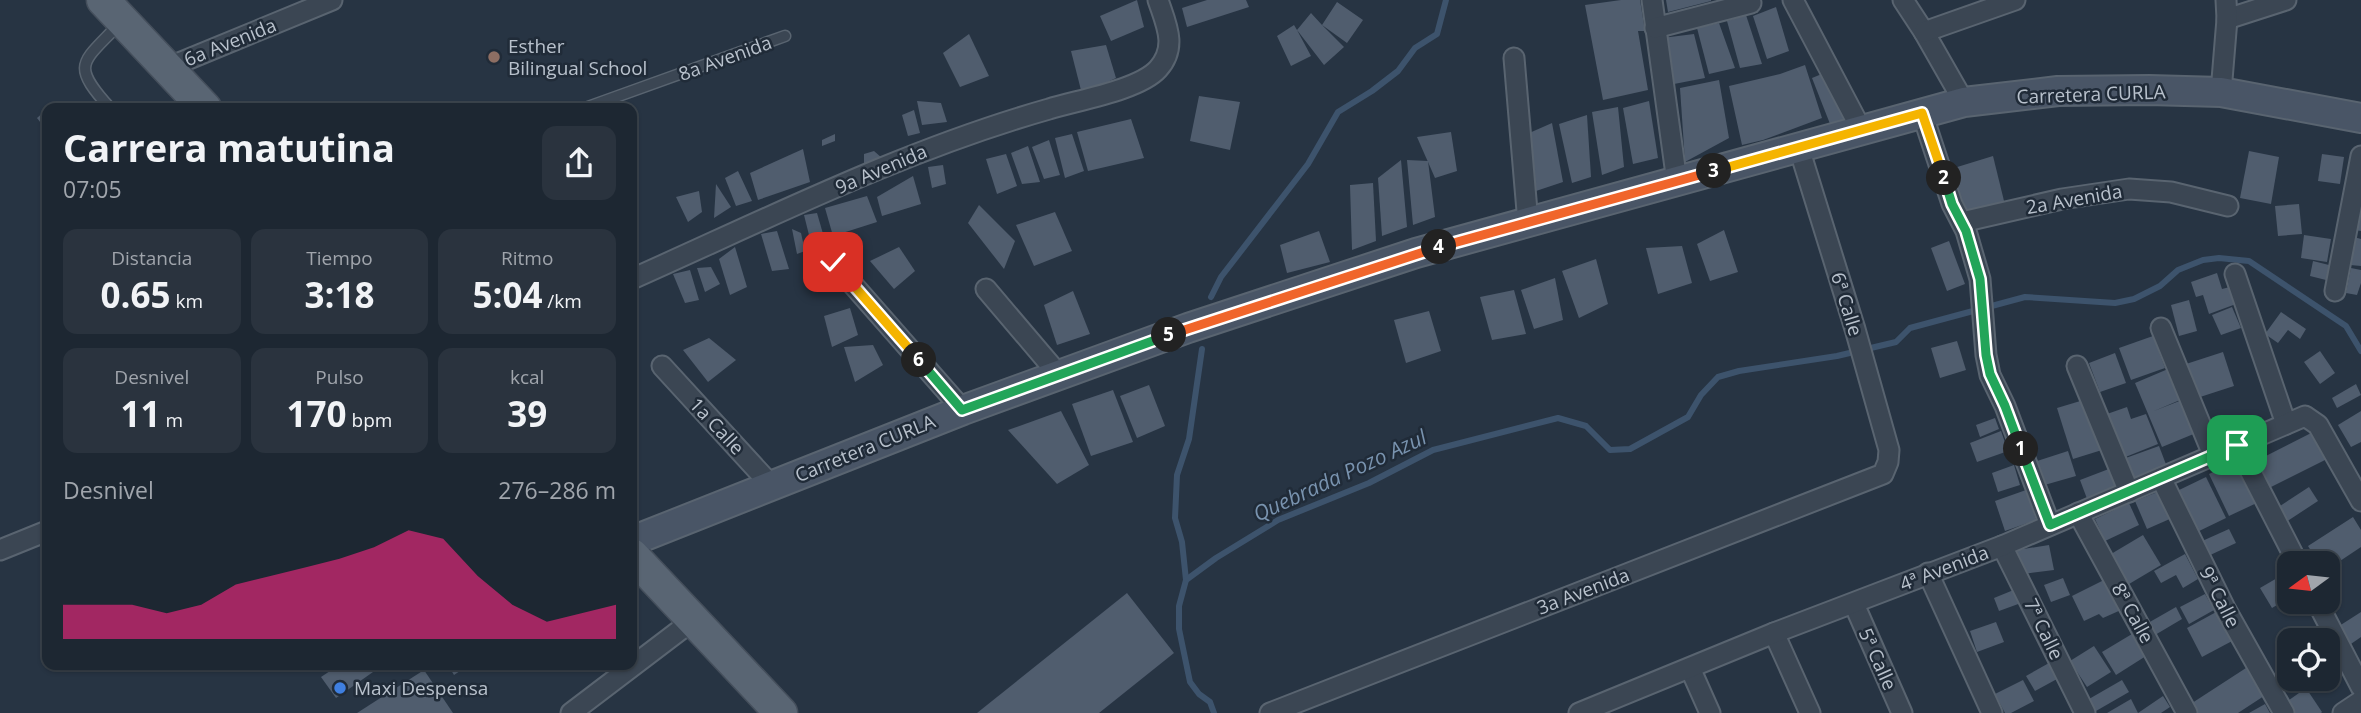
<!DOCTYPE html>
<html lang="es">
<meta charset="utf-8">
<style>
:root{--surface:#1d2732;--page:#2a333e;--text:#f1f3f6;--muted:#a0a5ac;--line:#3b444d;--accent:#db2777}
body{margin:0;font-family:"Open Sans",sans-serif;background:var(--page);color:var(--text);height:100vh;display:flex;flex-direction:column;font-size:26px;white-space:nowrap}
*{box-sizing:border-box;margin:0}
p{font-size:23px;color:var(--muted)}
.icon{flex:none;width:38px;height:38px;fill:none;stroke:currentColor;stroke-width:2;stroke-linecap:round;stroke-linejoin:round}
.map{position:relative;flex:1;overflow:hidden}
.drawer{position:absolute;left:42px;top:103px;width:595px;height:567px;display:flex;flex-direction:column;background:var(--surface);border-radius:14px;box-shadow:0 2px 5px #0004,0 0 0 2px var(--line)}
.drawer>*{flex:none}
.needle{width:46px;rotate:255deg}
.controls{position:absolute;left:2277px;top:551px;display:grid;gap:14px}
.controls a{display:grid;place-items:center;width:63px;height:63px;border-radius:14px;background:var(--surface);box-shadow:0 2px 5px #0004,0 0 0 2px var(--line);font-size:35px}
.pin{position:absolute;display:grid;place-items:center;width:60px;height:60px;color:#fff;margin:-30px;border-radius:14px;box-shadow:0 4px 10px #0006}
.km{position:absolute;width:35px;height:35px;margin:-18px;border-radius:50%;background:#222;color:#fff;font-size:19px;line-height:35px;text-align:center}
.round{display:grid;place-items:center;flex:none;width:74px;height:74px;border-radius:14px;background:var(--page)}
.headline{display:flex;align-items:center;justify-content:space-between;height:119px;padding:0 21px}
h1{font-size:38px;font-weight:700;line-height:52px}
.figures{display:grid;grid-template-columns:repeat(3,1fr);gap:10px;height:119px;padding:7px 21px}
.figures div{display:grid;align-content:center;border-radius:14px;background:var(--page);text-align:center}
.figures b{font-size:35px;font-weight:700}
.figures small{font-size:19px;font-weight:400}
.figures p{font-size:19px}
.chart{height:196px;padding:14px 21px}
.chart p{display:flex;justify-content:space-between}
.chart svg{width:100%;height:126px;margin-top:7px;fill:var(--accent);opacity:.7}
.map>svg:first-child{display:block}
</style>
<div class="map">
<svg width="2361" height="713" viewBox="0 0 2361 713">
<rect width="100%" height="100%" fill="#273443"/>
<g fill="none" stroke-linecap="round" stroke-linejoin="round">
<g stroke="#3d536c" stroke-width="6">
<polyline points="1211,297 1221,277 1308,164 1338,112 1372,91 1398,71 1415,48 1437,34 1446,0"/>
<polyline points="1186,580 1182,542 1175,518 1177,475 1189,439 1202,349"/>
<polyline points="1214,713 1210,702 1199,694 1190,682 1179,629 1179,606 1186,580 1216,558 1278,520 1369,483 1433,450 1558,418 1586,426 1610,450 1630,449 1688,417 1701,395 1718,377 1739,371 1837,356 1896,342 1910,328 2025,297 2115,303 2134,299 2160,286 2178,270 2203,260 2219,258 2249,261 2346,326 2361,351"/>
</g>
</g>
<g fill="#505d6e">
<polygon points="1137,0 1144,27 1111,41 1100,16"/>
<polygon points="1207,0 1246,0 1249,7 1187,27 1182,8"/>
<polygon points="1621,0 1640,0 1645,31 1638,31 1648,90 1603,100 1585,5"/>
<polygon points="1666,0 1711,0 1711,1 1668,12"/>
<polygon points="1337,2 1363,20 1347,43 1322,25 1344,47 1324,65 1297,30 1311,56 1291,66 1277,36 1294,25 1297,30 1311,13 1322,25"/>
<polygon points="1776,7 1789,51 1767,59 1753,16"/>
<polygon points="1746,15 1762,64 1740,68 1727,21"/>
<polygon points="1719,23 1735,68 1709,74 1697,28"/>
<polygon points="969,34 989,76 960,87 943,53"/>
<polygon points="1694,34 1705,78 1674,84 1662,38"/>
<polygon points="1106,45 1116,78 1082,94 1071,51"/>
<polygon points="1805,65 1822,118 1763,140 1742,145 1729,86 1780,74"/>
<polygon points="1829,71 1849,121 1832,129 1812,78"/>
<polygon points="1719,80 1729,138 1685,162 1680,88"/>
<polygon points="1199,96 1240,102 1230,150 1190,141"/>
<polygon points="917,101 941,103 947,122 922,125"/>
<polygon points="1649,101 1658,158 1633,164 1623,108"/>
<polygon points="1618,107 1624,167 1602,175 1592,112"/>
<polygon points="47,109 47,131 37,118"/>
<polygon points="914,110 920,133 908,136 902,115"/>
<polygon points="1587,115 1591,177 1572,183 1559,124"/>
<polygon points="1131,119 1144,158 1088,171 1077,132"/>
<polygon points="1552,123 1563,182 1536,191 1527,134"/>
<polygon points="1451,132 1457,171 1435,178 1417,137"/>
<polygon points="835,134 835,141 822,146 822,140"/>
<polygon points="1072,134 1084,171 1065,178 1055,138"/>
<polygon points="1049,140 1060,175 1044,179 1032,147"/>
<polygon points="1028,146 1040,182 1022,184 1011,153"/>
<polygon points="803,149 810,182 758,200 750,173"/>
<polygon points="874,151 882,158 864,164 864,154"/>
<polygon points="2249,151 2279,157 2271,204 2240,198"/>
<polygon points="1006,154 1017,186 997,194 986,159"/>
<polygon points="2322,154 2344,157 2340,184 2318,181"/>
<polygon points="1993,156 2005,205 1965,216 1954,168"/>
<polygon points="1401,160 1407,227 1382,236 1378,178"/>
<polygon points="1407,160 1428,161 1435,217 1413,225"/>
<polygon points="943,165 946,184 932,188 928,167"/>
<polygon points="738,171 752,201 736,206 725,178"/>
<polygon points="913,176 921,204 882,216 877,197"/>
<polygon points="1373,183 1376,241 1352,250 1350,185"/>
<polygon points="716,184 731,207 714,218"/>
<polygon points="699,191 702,212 688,222 676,197"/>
<polygon points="867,196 877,222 833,236 825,208"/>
<polygon points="2299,204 2302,234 2278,236 2275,206"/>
<polygon points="979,205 1015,241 1004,269 968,223"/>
<polygon points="2361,205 2361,231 2355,230"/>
<polygon points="1055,212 1072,251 1034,266 1016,225"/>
<polygon points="817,213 828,251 815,259 804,215"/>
<polygon points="792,229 801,233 805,251 797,254"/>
<polygon points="1724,230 1738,272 1710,281 1697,244"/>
<polygon points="777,231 789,269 772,271 761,234"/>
<polygon points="1319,231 1330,262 1287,273 1280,245"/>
<polygon points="2304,235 2331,239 2327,262 2301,258"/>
<polygon points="2354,237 2361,239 2361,266 2350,265"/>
<polygon points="1949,241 1965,284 1947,291 1931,248"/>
<polygon points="47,242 47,257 40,249"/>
<polygon points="1682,246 1692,283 1658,294 1646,248"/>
<polygon points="735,247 747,287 730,295 719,259"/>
<polygon points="899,247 915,271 894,289 870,261"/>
<polygon points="1596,259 1608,304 1579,318 1562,271"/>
<polygon points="2313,261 2333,266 2330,281 2310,276"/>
<polygon points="711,267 720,284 705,292 697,268"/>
<polygon points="2351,268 2361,270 2361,283 2357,295 2346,293"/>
<polygon points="690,270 699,300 685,303 673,274"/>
<polygon points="2217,273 2222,289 2230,287 2236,304 2209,314 2203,295 2196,297 2191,282"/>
<polygon points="1555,278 1563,320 1534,329 1521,290"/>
<polygon points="1514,290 1526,334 1492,340 1480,297"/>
<polygon points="1073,291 1090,334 1057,345 1044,305"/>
<polygon points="2189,300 2197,331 2179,336 2171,305"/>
<polygon points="2232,307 2241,328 2221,335 2212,315"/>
<polygon points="850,308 858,335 832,347 824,316"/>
<polygon points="1429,311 1441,351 1406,363 1394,320"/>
<polygon points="2281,312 2306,329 2300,339 2288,330 2278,343 2265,334"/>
<polygon points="2153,336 2165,368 2131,380 2119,348"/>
<polygon points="709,338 736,360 708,382 683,350"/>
<polygon points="1957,341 1966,370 1940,378 1931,348"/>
<polygon points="873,345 883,365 855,382 844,347"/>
<polygon points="2320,351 2335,373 2320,384 2304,362"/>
<polygon points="2223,352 2234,386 2197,398 2186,364"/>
<polygon points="2115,353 2126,383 2100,392 2089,363"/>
<polygon points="2168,369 2180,400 2154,411 2182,400 2196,433 2162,447 2135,383"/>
<polygon points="2356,384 2361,395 2337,408 2332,398"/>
<polygon points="1149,385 1165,426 1137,438 1120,396"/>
<polygon points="1113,390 1133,442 1091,456 1072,404"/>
<polygon points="2087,399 2102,450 2073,459 2057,408"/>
<polygon points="2127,407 2131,419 2146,414 2158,444 2123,458 2107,414"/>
<polygon points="1061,411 1089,465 1057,484 1008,430"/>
<polygon points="2361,411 2361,442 2351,447 2338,425"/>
<polygon points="1995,418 1999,429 1980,437 1976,425"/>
<polygon points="2317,430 2331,457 2269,488 2256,461"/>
<polygon points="2001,431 2008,451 1977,462 1970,443"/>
<polygon points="2159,446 2167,467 2131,481 2123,459"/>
<polygon points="2068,451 2076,476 2041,486 2034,462"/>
<polygon points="2241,459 2261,501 2229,516 2209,474"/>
<polygon points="2014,465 2020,485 1998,492 1992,473"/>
<polygon points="2114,467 2123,491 2089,504 2080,480"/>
<polygon points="2206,477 2226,518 2195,533 2175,492"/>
<polygon points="2309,487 2318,501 2286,522 2277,508"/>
<polygon points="2026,490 2036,520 2005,531 1995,501"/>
<polygon points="2160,491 2172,518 2147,529 2135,501"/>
<polygon points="2129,503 2139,525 2105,541 2095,519"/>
<polygon points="2353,517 2361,530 2361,547 2328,569 2328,564 2319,564 2308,546"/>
<polygon points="2229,529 2236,543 2206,557 2200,542"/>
<polygon points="2143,535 2161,565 2124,587 2106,557"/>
<polygon points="2049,545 2054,570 2023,574 2017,550"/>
<polygon points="2185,554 2198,579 2183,588 2176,575 2161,583 2154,571"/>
<polygon points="2284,574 2289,581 2289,598 2272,608 2260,588"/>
<polygon points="2063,578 2070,595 2051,602 2044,585"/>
<polygon points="2106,579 2121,610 2103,618 2099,614 2084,621 2072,596"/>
<polygon points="2016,589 2021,603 1999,611 1994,598"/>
<polygon points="1127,593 1174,653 1099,713 977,713"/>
<polygon points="2205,594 2214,610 2189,624 2180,607"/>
<polygon points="2176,607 2182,619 2155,635 2148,623"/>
<polygon points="2218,611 2234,640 2202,657 2187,628"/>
<polygon points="2361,612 2361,637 2348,646 2336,628"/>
<polygon points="1996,622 2004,642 1977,652 1970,631"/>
<polygon points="2325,631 2337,656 2328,660 2328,640 2303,640"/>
<polygon points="2132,634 2146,656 2116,675 2102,652"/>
<polygon points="2094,646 2111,672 2087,687 2070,661"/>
<polygon points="2049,663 2057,679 2035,691 2026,676"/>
<polygon points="339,665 383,665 336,698 321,677"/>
<polygon points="448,665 469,665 454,675"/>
<polygon points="2246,668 2264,696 2238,713 2194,713 2189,705"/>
<polygon points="424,670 453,713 357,713"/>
<polygon points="2023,680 2034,701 2011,713 2005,713 1995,694"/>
<polygon points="2122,680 2129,692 2096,711 2089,699"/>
<polygon points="2306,688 2322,712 2321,713 2292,713 2285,703"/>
<polygon points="2163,696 2170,707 2161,713 2138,713"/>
<polygon points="2131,699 2138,713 2107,713"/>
<polygon points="2265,704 2270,713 2249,713"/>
</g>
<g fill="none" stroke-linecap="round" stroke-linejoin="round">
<g stroke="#596470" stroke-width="13">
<g id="service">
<path d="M110 108C69 63 83 63 120 23"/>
<polyline points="585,108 785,36"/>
</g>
</g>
<g stroke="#596470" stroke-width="23">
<g id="minor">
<polyline points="1652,0 1677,182"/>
<polyline points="1793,0 1861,129"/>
<polyline points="1903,0 1924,32 1964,102"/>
<polyline points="2227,19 2286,0"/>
<polyline points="1655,28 1751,3"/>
<polyline points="1924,32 2015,0"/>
<polyline points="1514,58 1528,223"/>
<polyline points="167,68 332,0"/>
<polyline points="2221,92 2227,19 2226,0"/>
<polyline points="1922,113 1952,204 1966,231 1980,279 1986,355 1990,375 2005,406 2050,525"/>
<polyline points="1962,222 2062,199 2129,189 2171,192 2228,206"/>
<polyline points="833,262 963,410"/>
<polyline points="2235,274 2286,424"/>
<path d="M632 279C769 218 904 150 1049 109 1078 100 1139 90 1158 69 1178 47 1166 24 1158 0"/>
<polyline points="986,289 1059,375"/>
<polyline points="2335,291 2361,156"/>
<polyline points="2161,328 2213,455"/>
<polyline points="662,366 771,485"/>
<polyline points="2077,366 2129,492"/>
<polyline points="2237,445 2298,564"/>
<polyline points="2161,478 2226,610 2284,713"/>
<polyline points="2078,513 2187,713"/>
<polyline points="2002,546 2085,713"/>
<polyline points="0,550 47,531"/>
<polyline points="1928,573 1992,713"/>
<polyline points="2317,602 2361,687"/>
<polyline points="1854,604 1902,713"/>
<polyline points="1774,633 1810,713"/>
<polyline points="1690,668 1710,713"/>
<polyline points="571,713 692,621"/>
<polyline points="1270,713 1883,474 1888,462 1889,450 1855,329 1799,148"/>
<polyline points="1579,713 1774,633 2002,546 2305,416 2318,425 2361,501"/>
<polyline points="2343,713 2361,701"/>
</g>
</g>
<g stroke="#596470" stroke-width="32">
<polyline id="secondary" points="632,541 963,410 1188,328 1416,253 1964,102 2058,91 2149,90 2221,92 2361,118"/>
</g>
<g stroke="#454f5c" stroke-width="35">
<g id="primary">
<polyline points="103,0 205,108"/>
<polyline points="632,555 781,713"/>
</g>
</g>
<use href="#service" stroke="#3b4653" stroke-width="10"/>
<use href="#minor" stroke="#3b4653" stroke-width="19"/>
<use href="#secondary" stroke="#495566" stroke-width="28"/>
<use href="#primary" stroke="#596573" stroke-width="32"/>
</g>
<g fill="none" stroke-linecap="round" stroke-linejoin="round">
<g stroke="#fff" stroke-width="14">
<polyline id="split-1" points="2021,449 2050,525 2237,445"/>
</g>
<g stroke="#fff" stroke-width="14">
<polyline id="split-2" points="1944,178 1952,204 1966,231 1980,279 1986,355 1990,374 2005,406 2021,449"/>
</g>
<g stroke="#fff" stroke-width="14">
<polyline id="split-3" points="1714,171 1922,113 1944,178"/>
</g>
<g stroke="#fff" stroke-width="14">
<polyline id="split-4" points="1439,247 1714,171"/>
</g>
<g stroke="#fff" stroke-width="14">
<polyline id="split-5" points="1169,335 1439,247"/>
</g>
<g stroke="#fff" stroke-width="14">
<polyline id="split-6" points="919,360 962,410 1169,335"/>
</g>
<g stroke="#fff" stroke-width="14">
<polyline id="split-7" points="833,262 919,360"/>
</g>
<use href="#split-1" stroke="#22a559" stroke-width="9"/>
<use href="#split-2" stroke="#22a559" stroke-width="9"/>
<use href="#split-3" stroke="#f5b400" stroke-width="9"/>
<use href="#split-4" stroke="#f0652b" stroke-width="9"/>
<use href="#split-5" stroke="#f0652b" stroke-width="9"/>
<use href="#split-6" stroke="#22a559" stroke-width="9"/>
<use href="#split-7" stroke="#f5b400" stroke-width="9"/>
</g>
<circle fill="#8d6e63" stroke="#202b38" stroke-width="2.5" cx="494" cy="57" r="7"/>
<circle fill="#3f7fe0" stroke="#202b38" stroke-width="2.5" cx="340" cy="688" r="7"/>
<g text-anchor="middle" stroke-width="5" stroke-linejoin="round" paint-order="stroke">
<g font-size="19" fill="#b8c1cc" stroke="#202b38">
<text transform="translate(230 42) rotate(-22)" y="7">6a Avenida</text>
<text transform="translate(725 58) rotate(-20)" y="7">8a Avenida</text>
<text transform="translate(2091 94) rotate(-2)" y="7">Carretera CURLA</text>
<text transform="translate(881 169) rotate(-23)" y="7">9a Avenida</text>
<text transform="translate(2074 199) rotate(-10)" y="7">2a Avenida</text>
<text transform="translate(1847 304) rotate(73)" y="7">6ª Calle</text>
<text transform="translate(717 426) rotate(47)" y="7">1a Calle</text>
<text transform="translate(865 448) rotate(-22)" y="7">Carretera CURLA</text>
<text transform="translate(1944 568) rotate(-21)" y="7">4ª Avenida</text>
<text transform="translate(1583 591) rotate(-21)" y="7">3a Avenida</text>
<text transform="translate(2220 597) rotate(63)" y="7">9ª Calle</text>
<text transform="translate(2133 613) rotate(61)" y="7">8ª Calle</text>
<text transform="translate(2044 629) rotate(64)" y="7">7ª Calle</text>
<text transform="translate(1878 659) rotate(66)" y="7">5ª Calle</text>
</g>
<g font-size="19" fill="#b8c1cc" stroke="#202b38" text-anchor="start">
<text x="508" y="53">Esther<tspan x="508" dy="22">Bilingual School</tspan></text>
<text x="354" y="695">Maxi Despensa</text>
</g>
<g font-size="21" font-style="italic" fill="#7993af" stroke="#202b38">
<text transform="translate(1340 476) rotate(-25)" y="7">Quebrada Pozo Azul</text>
</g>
</g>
</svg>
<div class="controls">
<a><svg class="needle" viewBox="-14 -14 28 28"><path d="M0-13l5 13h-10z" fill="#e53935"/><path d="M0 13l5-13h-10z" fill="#a0a5ac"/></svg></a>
<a><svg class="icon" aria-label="locate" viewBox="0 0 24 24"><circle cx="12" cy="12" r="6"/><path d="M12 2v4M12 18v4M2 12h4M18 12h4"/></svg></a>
</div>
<div class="pin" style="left:2237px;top:445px;background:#1e9e55"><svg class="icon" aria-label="arrive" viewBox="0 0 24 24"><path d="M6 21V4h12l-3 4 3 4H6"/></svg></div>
<div class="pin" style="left:833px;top:262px;background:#d93025"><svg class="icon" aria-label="check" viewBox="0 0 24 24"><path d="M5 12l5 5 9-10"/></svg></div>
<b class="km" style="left:2021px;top:449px">1</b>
<b class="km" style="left:1944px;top:178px">2</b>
<b class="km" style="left:1714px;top:171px">3</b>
<b class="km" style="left:1439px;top:247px">4</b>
<b class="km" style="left:1169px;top:335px">5</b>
<b class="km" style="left:919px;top:360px">6</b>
<section class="drawer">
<div class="headline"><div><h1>Carrera matutina</h1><p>07:05</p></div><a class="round"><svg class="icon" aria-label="share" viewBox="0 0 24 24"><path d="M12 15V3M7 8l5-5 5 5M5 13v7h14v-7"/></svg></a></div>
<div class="figures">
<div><p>Distancia</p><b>0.65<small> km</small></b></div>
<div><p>Tiempo</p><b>3:18</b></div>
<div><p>Ritmo</p><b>5:04<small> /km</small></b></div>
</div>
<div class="figures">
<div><p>Desnivel</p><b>11<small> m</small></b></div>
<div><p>Pulso</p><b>170<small> bpm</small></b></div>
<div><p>kcal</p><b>39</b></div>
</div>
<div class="chart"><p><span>Desnivel</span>276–286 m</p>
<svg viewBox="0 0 160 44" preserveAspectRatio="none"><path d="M0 44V32L10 32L20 32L30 35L40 32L50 25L60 22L70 19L80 16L90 12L100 6L110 9L120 22L130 32L140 38L150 35L160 32V44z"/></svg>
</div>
</section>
</div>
